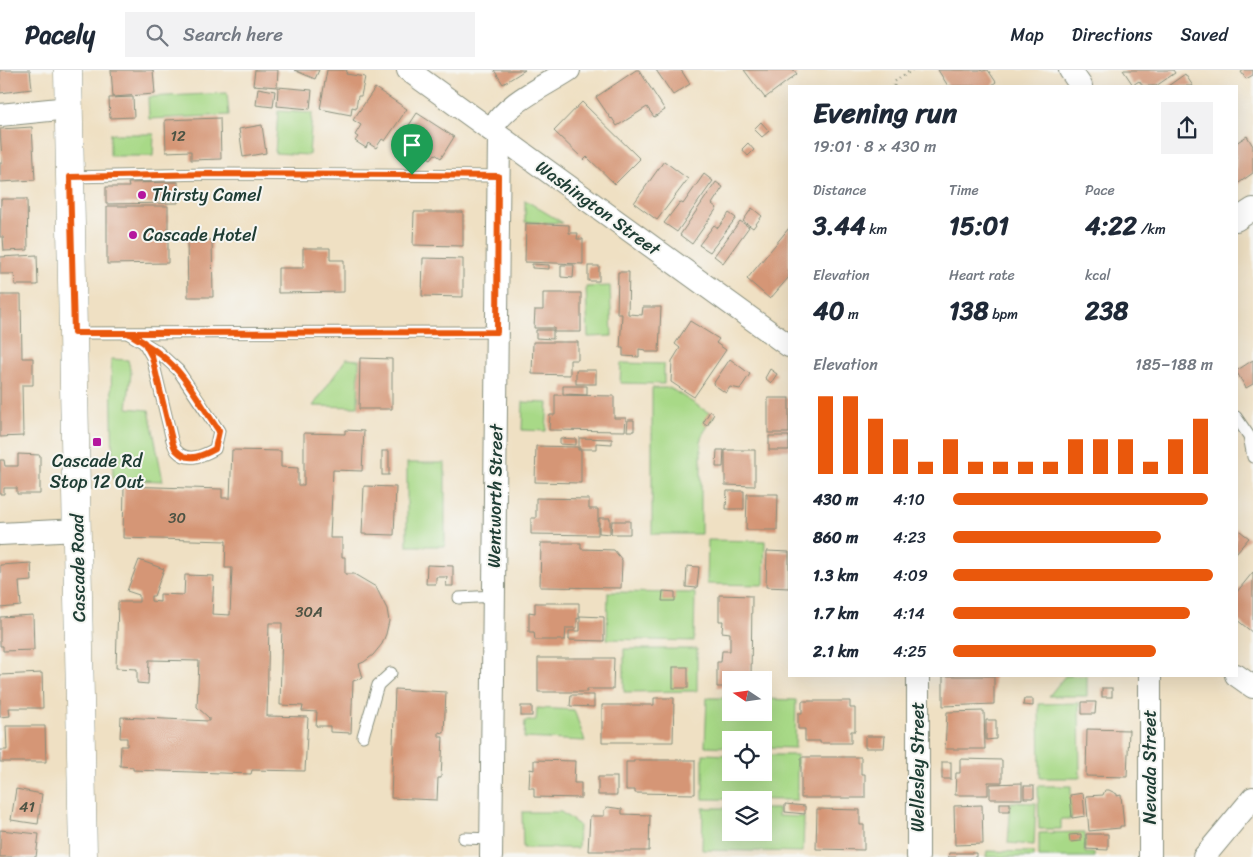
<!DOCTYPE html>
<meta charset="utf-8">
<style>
:root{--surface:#fff;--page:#f2f2f3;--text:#1f2937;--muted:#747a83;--line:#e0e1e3;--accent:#ea580c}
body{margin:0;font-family:Sriracha,sans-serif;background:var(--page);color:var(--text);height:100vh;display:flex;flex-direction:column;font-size:19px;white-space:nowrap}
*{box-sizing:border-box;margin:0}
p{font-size:16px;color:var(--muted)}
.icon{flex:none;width:28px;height:28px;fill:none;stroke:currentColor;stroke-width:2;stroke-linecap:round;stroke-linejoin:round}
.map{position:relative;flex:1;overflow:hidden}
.sheet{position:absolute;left:788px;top:15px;width:450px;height:592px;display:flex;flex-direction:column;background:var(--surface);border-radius:0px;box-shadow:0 5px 20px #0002}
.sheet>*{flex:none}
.needle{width:32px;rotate:283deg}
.tools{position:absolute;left:722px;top:601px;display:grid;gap:10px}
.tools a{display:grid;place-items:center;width:50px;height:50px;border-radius:0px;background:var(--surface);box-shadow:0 5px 20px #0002;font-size:25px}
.pin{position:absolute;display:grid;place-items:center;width:42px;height:42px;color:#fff;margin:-51px -21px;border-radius:50% 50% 50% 0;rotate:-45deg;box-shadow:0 0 5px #0007}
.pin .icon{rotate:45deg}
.round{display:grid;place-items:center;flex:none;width:52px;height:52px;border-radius:0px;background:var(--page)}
.headline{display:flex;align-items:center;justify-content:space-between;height:85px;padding:0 25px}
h1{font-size:28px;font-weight:800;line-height:38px}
.stats{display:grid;grid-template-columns:repeat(3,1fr);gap:8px;height:85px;padding:5px 25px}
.stats div{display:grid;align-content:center}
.stats b{font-size:25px;font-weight:800}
.stats small{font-size:14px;font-weight:400}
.stats p{font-size:14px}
.chart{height:140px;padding:10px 25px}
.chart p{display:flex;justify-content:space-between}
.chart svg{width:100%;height:90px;margin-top:5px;stroke:var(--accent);stroke-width:6}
ul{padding:0 25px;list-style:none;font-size:16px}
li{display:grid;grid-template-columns:80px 60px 1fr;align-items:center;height:38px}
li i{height:12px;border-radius:6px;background:var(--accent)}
header{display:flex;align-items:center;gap:30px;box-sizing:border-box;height:70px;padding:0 25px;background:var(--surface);border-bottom:1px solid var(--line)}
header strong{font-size:24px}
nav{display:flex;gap:28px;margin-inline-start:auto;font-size:18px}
.search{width:350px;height:45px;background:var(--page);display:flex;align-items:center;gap:12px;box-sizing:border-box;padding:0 18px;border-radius:0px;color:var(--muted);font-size:19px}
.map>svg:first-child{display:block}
</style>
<header>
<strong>Pacely</strong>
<div class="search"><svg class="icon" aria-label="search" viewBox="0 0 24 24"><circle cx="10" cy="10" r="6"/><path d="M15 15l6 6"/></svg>Search here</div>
<nav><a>Map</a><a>Directions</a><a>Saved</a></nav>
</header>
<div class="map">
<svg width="1253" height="787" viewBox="0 0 1253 787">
<rect width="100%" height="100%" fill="#f6f6f2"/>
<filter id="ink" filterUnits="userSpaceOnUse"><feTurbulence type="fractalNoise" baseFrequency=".02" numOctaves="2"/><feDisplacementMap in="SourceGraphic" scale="10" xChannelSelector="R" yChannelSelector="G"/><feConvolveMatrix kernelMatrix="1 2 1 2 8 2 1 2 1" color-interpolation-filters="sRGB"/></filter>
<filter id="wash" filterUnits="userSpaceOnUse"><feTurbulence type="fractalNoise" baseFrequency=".0096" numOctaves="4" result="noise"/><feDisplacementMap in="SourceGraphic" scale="20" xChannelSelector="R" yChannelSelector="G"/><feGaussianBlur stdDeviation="1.12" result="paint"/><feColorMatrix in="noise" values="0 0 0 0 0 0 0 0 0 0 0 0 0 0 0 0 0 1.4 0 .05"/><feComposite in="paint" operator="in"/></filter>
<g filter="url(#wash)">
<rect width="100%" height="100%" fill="#efe0c3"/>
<g fill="#a8d987" stroke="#648b5e">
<polygon points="227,23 229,45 149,49 148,27"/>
<polygon points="278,41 312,43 309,85 275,83"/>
<polygon points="154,64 153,86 110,86 110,64"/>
<polygon points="525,130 563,153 525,152"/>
<polygon points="610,216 612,266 588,267 586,217"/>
<polygon points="111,289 128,290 131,303 127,338 149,340 163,411 113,409"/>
<polygon points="346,289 359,290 358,337 313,336"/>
<polygon points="621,293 664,294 664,314 620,313"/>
<polygon points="652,318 670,318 714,346 701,367 701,464 652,464"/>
<polygon points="523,332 548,333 546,361 522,360"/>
<rect x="407" y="393" width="38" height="83"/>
<polygon points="708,470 765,471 764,515 707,514"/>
<polygon points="608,522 695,523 694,571 607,569"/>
<polygon points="624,579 697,579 697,621 624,622"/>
<polygon points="1065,606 1087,606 1087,626 1049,626"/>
<polygon points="707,628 731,628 731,642 764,642 764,629 796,630 795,678 764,677 764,670 731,670 731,677 705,676"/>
<polygon points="1079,633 1080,708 1040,708 1039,634"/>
<polygon points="537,638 574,640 585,671 524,668 525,651 536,651"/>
<polygon points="703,684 731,685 731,702 764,702 764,685 797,685 797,730 703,729"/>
<polygon points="1038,716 1071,716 1071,749 1061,749 1061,759 1039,759"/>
<polygon points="1011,732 1036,733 1034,775 1008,773"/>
<polygon points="703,738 731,738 731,762 764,762 764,739 778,739 778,746 804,747 803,782 702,780"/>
<polygon points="522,742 561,742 579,755 578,778 523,778"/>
<polygon points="1085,762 1085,783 1094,783 1094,787 1039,787 1039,763"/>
<polygon points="987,781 1034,782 1034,787 986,787"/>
</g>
<g id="blocks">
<g fill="#d59676">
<polygon points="0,0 30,0 32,19 0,23"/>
<polygon points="111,0 153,0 155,24 113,27"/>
<polygon points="255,0 278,0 277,17 253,15"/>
<polygon points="294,0 319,0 315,9"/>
<polygon points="327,0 347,0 346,4 365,7 361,26 358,26 356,38 352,37 351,45 320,39"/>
<polygon points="494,0 525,0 503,14"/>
<polygon points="636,0 639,0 665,40 654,47 647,37 617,56 612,48 611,49 596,27"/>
<polygon points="656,0 681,0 690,14 673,25"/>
<polygon points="744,0 794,0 797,4 765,28"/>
<polygon points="938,0 981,0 982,1 988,0 996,12 991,16 948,16"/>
<polygon points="1123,0 1173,0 1175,3 1156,16 1143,16 1139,11 1133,15"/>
<polygon points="1244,0 1253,0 1253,5 1246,9 1241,2"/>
<polygon points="1185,4 1193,16 1168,16"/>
<polygon points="278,17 312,20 310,39 277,36"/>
<polygon points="258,18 275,21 273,37 256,35"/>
<polygon points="375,18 407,39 385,71 382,69 376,78 368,73 366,78 355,71 358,67 355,65 361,55 353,50"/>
<polygon points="133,27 134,47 110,48 109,28"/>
<polygon points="582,32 640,89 615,114 587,87 584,90 554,61"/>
<polygon points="417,43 454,67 441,88 435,84 431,89 421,83 420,85 414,81 411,85 402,80 407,73 400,69"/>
<polygon points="220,48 221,89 191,90 191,81 166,82 165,50"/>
<polygon points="761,52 769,61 762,67 754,59"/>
<polygon points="262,55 266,83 243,87 239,59"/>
<polygon points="32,57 35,110 0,112 0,93 2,93 0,59"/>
<polygon points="1247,66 1253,76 1253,103 1236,115 1236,73"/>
<polygon points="748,73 754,80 748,86 742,79"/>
<polygon points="664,91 688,109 657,150 634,133"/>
<polygon points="704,104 713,111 677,162 664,153 680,132 683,134"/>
<polygon points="178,112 178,133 106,134 106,117 129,117 128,113"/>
<polygon points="716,112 723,117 712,134 717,138 692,174 680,165"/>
<polygon points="1,129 27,129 28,180 4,181 3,167 0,167"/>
<polygon points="107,136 168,136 168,193 107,194"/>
<polygon points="752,138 762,146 753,158 743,151"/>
<polygon points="414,142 463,142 463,176 413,175"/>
<polygon points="729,143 736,148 710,182 699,175 714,155 718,158"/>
<polygon points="740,151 749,157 723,193 714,186"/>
<polygon points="526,153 569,155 569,163 578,163 577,169 583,169 583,194 525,192"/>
<polygon points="789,158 789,207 770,229 747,209"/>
<polygon points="187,170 212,170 213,227 188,227"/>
<polygon points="303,178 330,178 330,190 344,190 344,222 278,223 278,198 303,198"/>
<polygon points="37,185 38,215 15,215 14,204 0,204 0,187"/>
<polygon points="423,188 463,189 463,227 422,226"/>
<polygon points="532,194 549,195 549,199 532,198"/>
<polygon points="561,195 574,195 573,208 561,207"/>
<rect x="588" y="196" width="11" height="15"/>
<polygon points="618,202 629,202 628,244 642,245 643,237 661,237 659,282 646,282 646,280 639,279 639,287 623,286 623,278 620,278 622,244 617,244"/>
<polygon points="543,223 581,223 581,262 554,262 554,258 534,258 535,240 543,240"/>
<polygon points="0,225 21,225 22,288 33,288 33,315 22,315 23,366 0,367"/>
<polygon points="690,251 719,269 716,273 726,280 694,327 671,312 672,291 680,278 675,274"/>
<polygon points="536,260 553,260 553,269 536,268"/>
<polygon points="533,272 578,272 578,290 570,290 570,305 532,304"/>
<polygon points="360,288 392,289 392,339 359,339"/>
<polygon points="730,289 750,304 740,319 730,317 726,323 713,314"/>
<polygon points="1253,290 1253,314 1246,318 1236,301"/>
<polygon points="770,299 777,304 771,313 765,308"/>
<rect x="576" y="300" width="20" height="14"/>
<polygon points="563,316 587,316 587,325 563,324"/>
<polygon points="555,325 614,326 614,348 626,348 625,361 549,360 550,345 555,345"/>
<rect x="768" y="328" width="21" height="35"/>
<polygon points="710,341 714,344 707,356 703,353"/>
<polygon points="628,350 634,350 634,361 627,361"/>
<polygon points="345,360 364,361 362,401 333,400 330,468 342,468 342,487 345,487 345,504 354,504 376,517 387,539 389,551 386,564 382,574 373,585 364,592 359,594 363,608 353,611 351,663 330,662 330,656 316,656 317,642 302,641 303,636 280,635 282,553 269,553 267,646 308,647 305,701 252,700 251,704 133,700 133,697 120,696 121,676 127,676 127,668 120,668 121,647 209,651 209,648 197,637 199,591 149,590 148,614 137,613 137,599 116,598 118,532 139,532 139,525 127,521 139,490 164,499 154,526 151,526 151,531 160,532 160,524 184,525 185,505 214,506 212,544 230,545 232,498 225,498 226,471 123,468 124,416 222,419 222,428 230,428 232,380 281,381 281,397 298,398 298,415 304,415 304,363 345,364"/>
<rect x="769" y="366" width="20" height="14"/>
<polygon points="560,368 576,369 576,375 560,374"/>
<polygon points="579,368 612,369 612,374 596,373 596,379 579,379"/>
<polygon points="536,376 578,377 578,380 581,380 581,413 535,412"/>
<polygon points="717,380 724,380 723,397 716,397"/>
<polygon points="725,380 755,380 755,416 725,415"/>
<rect x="382" y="381" width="7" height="24"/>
<polygon points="18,384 40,385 40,424 17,424 17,418 4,418 4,424 0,424 0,390 4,390 5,396 18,396"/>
<polygon points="364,416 396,417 394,465 362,464"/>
<polygon points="727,421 744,421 744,439 726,439"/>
<polygon points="747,424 778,424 777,460 746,460"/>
<polygon points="536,428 589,429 589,439 598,439 598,465 531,464 531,448 536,448"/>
<polygon points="599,448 610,448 610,464 599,463"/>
<polygon points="612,451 630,451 630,464 611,464"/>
<polygon points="1236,458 1249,468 1236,483"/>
<polygon points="541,473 581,473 581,479 614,480 622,490 621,518 540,517"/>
<polygon points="767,481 789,482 789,518 766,517"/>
<polygon points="31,493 32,511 19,512 21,536 0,538 0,495"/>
<polygon points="427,495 453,496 453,516 446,516 447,507 436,507 436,514 426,514"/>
<polygon points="687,496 699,497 697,518 686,517"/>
<polygon points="1253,502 1253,563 1236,549 1236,523"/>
<polygon points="663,521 675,522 675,531 662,531"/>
<polygon points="719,525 752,526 751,610 731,610 731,617 717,617 717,592 721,592 722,581 730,581 730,563 722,562 723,551 719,551"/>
<polygon points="535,533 579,533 579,549 577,548 577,558 566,558 565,570 535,570 534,562 529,562 529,542 535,543"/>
<polygon points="33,545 34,580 3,581 3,576 0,576 0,547"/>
<polygon points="580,546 604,547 604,571 569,570 569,561 580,561"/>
<polygon points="538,588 614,588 613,619 587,619 587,622 538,622"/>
<rect x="673" y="597" width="15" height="21"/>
<polygon points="42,603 43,638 9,638 10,646 0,647 0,605"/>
<polygon points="943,606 994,606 994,634 943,636"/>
<rect x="1102" y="618" width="10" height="9"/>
<polygon points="395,619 446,622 444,663 439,662 439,667 443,667 441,708 438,708 437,730 391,728"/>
<polygon points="571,625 594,625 594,637 570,636"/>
<polygon points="654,628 674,628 673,672 602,672 602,635 654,635"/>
<polygon points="1024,629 1033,629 1033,636 1023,635"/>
<polygon points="802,631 850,631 850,638 855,638 855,661 851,661 851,673 820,673 820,671 805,671 805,659 798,659 798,643 802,643"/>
<polygon points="1082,632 1096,632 1095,644 1082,644"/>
<rect x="521" y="636" width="11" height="10"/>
<polygon points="984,641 985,679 945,679 947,642"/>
<polygon points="986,650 996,650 996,669 986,670"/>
<polygon points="6,656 45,656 46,692 0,692 0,680 7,680"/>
<polygon points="1087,659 1129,660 1127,707 1086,706"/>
<polygon points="865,666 885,666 884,678 865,678"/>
<polygon points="801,687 861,687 861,704 865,704 865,728 801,728"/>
<polygon points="960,689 1002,690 1002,712 988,712 988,725 955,725 956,703 960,703"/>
<polygon points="534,690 575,691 574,713 581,713 581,728 534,727 534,718 529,718 530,699 534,700"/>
<polygon points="634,690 695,690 695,724 635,723 635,720 626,720 626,692 634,692"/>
<rect x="942" y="692" width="9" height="17"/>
<rect x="598" y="707" width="19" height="18"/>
<polygon points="1022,713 1022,729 990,729 990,714"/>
<rect x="1024" y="716" width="10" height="12"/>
<polygon points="16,719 42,724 38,754 11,750"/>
<polygon points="1105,720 1109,720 1117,724 1117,726 1121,725 1124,756 1120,756 1120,758 1089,761 1086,726 1103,725"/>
<polygon points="1083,723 1085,746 1072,748 1070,725"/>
<rect x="1000" y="733" width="10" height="8"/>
<polygon points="785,734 805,736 805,744 785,742"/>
<polygon points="982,735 983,774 955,775 954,736"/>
<polygon points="608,737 622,739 622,744 650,745 649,781 588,781 590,746 604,746 604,740"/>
<polygon points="817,739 860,740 860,755 864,755 864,780 816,779"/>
<polygon points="0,760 39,764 36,787 0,787"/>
<polygon points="1081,764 1081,771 1070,772 1069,765"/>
<polygon points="1086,764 1108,764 1108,780 1086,779"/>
<polygon points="949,783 976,783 976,787 948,787"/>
</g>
</g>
</g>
<g filter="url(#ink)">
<use href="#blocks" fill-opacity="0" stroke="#878e7c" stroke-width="1"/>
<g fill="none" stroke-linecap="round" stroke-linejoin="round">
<g stroke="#878e7c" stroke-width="13">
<g id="lane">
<polyline points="70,107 209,104 499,106"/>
<polyline points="74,263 497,262"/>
<path d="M129 264 156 280 178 300 219 361 215 379C204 385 188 393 177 381 175 379 173 373 172 370L152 287 144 273"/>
<polyline points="1236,347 1249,366 1253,387"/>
<polyline points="459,528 494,526"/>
<polyline points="363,666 378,615 391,603"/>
<polyline points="464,768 491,769"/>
</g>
</g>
<g stroke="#878e7c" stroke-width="24">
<g id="street">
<polyline points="408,0 789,276"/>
<polyline points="1070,0 1081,16"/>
<polyline points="0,45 69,38"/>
<path d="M491 60C507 32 543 17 569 0"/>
<polyline points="1236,150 1253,139"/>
<polyline points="0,464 78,460"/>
<polyline points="1236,605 1253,617"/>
<polyline points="1150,606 1150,787"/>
<polyline points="491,787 499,66"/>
<polyline points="918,787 918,606"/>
<polyline points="1204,787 1253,728"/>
</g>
</g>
<g stroke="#878e7c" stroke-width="29">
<polyline id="secondary" points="68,0 83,787"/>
</g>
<polyline stroke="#878e7c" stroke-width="3" stroke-dasharray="1 4" stroke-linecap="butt" points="894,16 895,11 912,0"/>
<use href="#lane" stroke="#fff" stroke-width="11"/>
<use href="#street" stroke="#fff" stroke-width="22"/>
<use href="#secondary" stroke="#fff" stroke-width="28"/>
</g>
</g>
<g fill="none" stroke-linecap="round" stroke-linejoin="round" filter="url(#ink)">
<g stroke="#fff" stroke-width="10">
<path id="route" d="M412 105 209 104 70 107 74 263H128L144 272 152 287 172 370C173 373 174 379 177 381 188 393 204 385 215 379L219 361C205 341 193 318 177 300 163 284 146 274 128 263L497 262 498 106 412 105"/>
</g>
<use href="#route" stroke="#ea580c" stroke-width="6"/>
</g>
<g fill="#b5179e" stroke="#f6f6f2" stroke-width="2">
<circle cx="142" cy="125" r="5"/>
<circle cx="133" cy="165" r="5"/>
<rect x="92" y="367" width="10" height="10" rx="2.5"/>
</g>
<g text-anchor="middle" stroke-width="4" stroke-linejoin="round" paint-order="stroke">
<g font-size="15" fill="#4c5344">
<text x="178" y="71">12</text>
<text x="177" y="453">30</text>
<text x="309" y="547">30A</text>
<text x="27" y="742">41</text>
</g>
<g font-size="18" fill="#1f3d34" stroke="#f6f6f2" text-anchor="start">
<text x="152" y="131">Thirsty Camel</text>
<text x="143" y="171">Cascade Hotel</text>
<text x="97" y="397" text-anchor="middle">Cascade Rd<tspan x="97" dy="21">Stop 12 Out</tspan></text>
</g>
<g font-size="18" fill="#1f3d34" stroke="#f6f6f2">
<text transform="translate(598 138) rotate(36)" y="6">Washington Street</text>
<text transform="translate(495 426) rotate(-89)" y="6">Wentworth Street</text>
<text transform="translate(78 498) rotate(-91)" y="6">Cascade Road</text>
<text transform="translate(918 697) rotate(-90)" y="6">Wellesley Street</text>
<text transform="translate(1150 697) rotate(-90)" y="6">Nevada Street</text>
</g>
</g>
</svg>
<div class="tools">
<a><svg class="needle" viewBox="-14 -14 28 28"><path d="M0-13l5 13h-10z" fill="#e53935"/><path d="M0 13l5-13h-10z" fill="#747a83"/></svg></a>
<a><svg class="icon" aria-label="locate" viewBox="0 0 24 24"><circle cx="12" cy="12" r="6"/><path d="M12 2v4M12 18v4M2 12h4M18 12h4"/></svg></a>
<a><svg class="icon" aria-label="layers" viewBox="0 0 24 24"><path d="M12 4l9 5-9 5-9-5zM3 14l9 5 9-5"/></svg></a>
</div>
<div class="pin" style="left:412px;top:105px;background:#1e9e55"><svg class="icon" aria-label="arrive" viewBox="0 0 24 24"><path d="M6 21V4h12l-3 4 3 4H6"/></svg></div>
<section class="sheet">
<div class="headline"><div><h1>Evening run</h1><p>19:01 · 8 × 430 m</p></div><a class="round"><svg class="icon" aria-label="share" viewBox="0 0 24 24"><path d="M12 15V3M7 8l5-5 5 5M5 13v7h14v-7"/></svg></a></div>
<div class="stats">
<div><p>Distance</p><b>3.44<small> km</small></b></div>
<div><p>Time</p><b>15:01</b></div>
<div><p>Pace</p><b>4:22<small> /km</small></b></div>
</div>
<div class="stats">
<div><p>Elevation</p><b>40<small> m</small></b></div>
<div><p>Heart rate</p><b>138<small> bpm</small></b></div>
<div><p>kcal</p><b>238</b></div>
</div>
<div class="chart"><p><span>Elevation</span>185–188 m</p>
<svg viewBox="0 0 160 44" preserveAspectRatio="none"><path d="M5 44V6M15 44V6M25 44V17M35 44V27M45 44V38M55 44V27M65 44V38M75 44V38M85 44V38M95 44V38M105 44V27M115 44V27M125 44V27M135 44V38M145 44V27M155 44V17"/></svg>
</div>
<ul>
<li><b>430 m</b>4:10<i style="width:98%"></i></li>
<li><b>860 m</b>4:23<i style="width:80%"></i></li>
<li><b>1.3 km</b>4:09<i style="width:100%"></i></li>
<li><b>1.7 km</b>4:14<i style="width:91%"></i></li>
<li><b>2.1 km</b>4:25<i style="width:78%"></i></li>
</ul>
</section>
</div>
